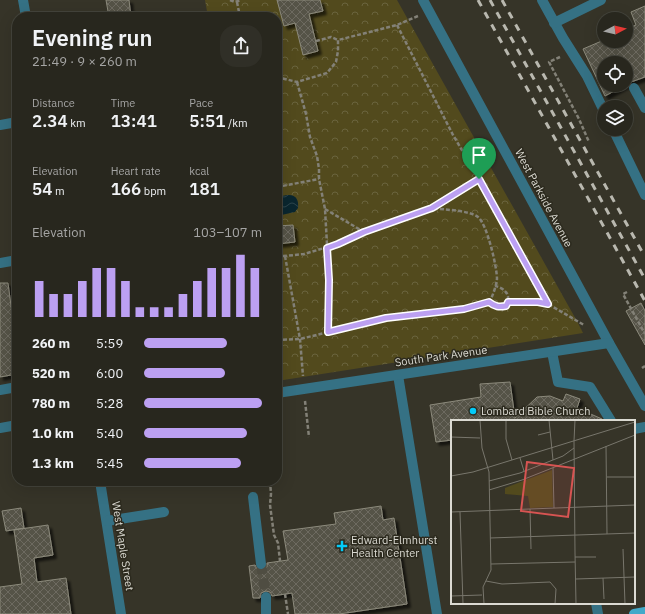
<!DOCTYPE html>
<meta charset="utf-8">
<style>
:root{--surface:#28271e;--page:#302f27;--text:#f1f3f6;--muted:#a5a5a4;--line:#44443c;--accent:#bca0f2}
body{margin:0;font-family:"IBM Plex Sans",sans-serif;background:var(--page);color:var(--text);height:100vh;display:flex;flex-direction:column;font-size:15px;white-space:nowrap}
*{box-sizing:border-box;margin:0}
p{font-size:13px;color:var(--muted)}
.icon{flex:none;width:22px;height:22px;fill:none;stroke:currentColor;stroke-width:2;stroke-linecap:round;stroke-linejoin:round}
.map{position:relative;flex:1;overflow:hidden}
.side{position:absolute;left:12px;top:12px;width:270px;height:474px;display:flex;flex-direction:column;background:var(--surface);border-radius:16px;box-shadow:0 4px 16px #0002,0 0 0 1px var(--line)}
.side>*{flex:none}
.needle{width:26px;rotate:83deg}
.fabs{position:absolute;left:597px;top:12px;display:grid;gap:8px}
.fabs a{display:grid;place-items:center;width:36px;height:36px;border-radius:50%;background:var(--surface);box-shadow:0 4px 16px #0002,0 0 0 1px var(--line);font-size:20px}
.pin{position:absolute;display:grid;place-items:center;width:34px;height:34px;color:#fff;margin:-41px -17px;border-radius:50% 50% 50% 0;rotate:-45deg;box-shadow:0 0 4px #0007}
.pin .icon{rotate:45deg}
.round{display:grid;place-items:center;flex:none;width:42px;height:42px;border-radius:16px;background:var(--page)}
.headline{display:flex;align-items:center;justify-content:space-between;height:68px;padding:0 20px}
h1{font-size:22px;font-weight:600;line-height:30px}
.metrics{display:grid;grid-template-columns:repeat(3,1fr);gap:6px;height:68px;padding:4px 20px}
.metrics div{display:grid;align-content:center}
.metrics b{font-size:17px;font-weight:600}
.metrics small{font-size:11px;font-weight:400}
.metrics p{font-size:11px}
.chart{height:112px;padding:8px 20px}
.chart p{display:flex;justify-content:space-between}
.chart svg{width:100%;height:72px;margin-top:4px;stroke:var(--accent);stroke-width:6}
ul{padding:0 20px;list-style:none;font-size:13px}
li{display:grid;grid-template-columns:64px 48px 1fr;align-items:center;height:30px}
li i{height:10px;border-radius:5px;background:var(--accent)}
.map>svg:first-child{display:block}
</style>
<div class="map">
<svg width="645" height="614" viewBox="0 0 645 614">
<defs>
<pattern id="forest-crowns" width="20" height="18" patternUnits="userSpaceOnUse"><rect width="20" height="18" fill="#524a1d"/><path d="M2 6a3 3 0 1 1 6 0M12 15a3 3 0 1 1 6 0" fill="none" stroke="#6a643d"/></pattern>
<pattern id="water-waves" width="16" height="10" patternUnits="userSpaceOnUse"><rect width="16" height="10" fill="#0a262f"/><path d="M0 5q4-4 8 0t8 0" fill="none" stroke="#2d454c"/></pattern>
<pattern id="building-cross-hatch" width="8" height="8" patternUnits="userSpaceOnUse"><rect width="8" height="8" fill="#555346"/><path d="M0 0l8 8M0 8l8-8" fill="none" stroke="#6d6b60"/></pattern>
<filter id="shadow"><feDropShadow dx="3.5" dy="3.5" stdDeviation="1" flood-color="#0009"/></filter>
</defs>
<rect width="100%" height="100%" fill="#363428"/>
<polygon fill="url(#forest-crowns)" points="205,0 397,0 578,323 583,333 277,381 277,17 208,17"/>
<path fill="url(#water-waves)" d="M287 195C296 194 299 200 298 208L295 212 277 216V197Z"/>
<g fill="url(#building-cross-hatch)" stroke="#8c8a7c" fill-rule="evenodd" filter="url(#shadow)">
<polygon points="106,0 129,0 131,17 109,17"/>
<polygon points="277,0 320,0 323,11 309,14 318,51 303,55 295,23 284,26"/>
<path d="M645 6V77L631 82 605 96 583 49 604 40V41H626V29L636 25 631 12ZM604 63H626V85H604Z"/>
<polygon points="293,225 295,242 277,244 277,226"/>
<polygon points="0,283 8,283 13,321 17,320 17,374 0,377"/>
<polygon points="641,303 645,311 645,345 626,311"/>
<polygon points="510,382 515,418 537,397 550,396 563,401 566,394 580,399 577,408 602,419 603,421 452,421 452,440 436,442 430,405 481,397 480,384"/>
<polygon points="381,506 383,520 394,518 407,604 339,614 295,614 292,593 272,596 270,592 266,591 261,593 260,598 253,598 249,566 255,565 258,570 262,570 267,567 267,563 288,560 283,531 336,524 334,513"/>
<polygon points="21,508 24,528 6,531 2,511"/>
<polygon points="48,525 53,555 34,558 37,582 66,578 71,614 0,614 0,587 22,584 14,530"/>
</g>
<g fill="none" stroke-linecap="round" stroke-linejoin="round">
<polyline stroke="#4f4d42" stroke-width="10" stroke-dasharray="10 5" stroke-linecap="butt" points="261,564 266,597"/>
<g stroke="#838177" stroke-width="2.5" stroke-dasharray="4 2" stroke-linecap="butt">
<polyline points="230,0 235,2 241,0"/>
<polyline points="237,2 240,17"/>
<polyline points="397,25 453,135 479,179 548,304 584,325"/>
<polyline points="316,41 331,37 338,40"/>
<polyline points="560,57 549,62 579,119 589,142"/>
<polyline points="277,77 297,82 327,73 336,62 338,51 338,40 397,25 418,16"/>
<polyline points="297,82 306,114 310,137 317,156 319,169 319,179 325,209 329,280 328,332"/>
<polyline points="277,187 319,179"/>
<polyline points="325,209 364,232"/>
<polyline points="277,256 285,256 304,254 338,244 364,232 433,208 479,179"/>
<polyline points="285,256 300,339 303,376"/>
<polyline points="627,292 623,294 645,334"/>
<polyline points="508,302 538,302 548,304"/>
<path d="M489 303C495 307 499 307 506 306 512 296 505 288 495 286"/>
<path d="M277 340 300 339 386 318 465 309 489 303C493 295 496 287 497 279 497 267 487 224 478 217 469 210 444 210 433 208"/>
<polyline points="642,368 645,366"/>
<polyline points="305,401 309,437"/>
<polyline points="270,481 271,494 270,505 274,535 278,543 280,561"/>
<polyline points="285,594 288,614"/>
</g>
<g stroke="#357184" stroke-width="10">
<polyline points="23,0 26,17"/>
<polyline points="423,0 609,343 645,406"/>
<polyline points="542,0 563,38 587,76 604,111"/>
<polyline points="554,23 601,0"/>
<polyline points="634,88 645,108"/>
<polyline points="0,125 17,122"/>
<polyline points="613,129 645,195"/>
<polyline points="0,263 17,260"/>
<polyline points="552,352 558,382 590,387 611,421"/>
<polyline points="398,375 437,614"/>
<polyline points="0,390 17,387"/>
<polyline points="277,393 609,343"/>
<polyline points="0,428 17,425"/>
<polyline points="634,429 645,427"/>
<polyline points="100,481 121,614"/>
<polyline points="253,497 261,564"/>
<polyline points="107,521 164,512"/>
<polyline points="266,597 266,614"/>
<polyline points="596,603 598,614"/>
</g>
<polyline stroke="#42a9c9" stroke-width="10" points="634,614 645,612"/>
<g stroke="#b9b8af" stroke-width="3" stroke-dasharray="7 7" stroke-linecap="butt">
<polyline points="478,0 645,301"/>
<polyline points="490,0 645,279"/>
<polyline points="502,0 645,257"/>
</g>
</g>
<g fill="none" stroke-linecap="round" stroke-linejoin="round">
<g stroke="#fff" stroke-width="8">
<path id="route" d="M479 179 548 304 538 302H508L506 306C499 307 495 307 489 302L464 309 386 318 328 332 329 280 327 248 338 244 364 232 432 208Z"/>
</g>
<use href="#route" stroke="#bca0f2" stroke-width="5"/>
</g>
<g fill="#03cbf9" stroke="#2c2a1e" stroke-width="1.5">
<circle cx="473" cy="411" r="4"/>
<path d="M340 540h4v4h4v4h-4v4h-4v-4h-4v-4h4z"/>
</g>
<g text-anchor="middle" stroke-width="3" stroke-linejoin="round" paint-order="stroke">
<g font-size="11" fill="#dbdad2" stroke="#2c2a1e">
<text transform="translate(544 198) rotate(62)" y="4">West Parkside Avenue</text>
<text transform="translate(441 356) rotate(-8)" y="4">South Park Avenue</text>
<text transform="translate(123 546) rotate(81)" y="4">West Maple Street</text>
</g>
<g font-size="11" fill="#dbdad2" stroke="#2c2a1e" text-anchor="start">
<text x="481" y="415">Lombard Bible Church</text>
<text x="351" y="544">Edward-Elmhurst<tspan x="351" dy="13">Health Center</tspan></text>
</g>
</g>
<g transform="translate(451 420)">
<rect width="184" height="184" fill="#363428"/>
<path d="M101 50 102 87 79 88 77 76 54 74V68Z" fill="#524a1d"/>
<path fill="none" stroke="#78766c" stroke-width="1" d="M29 0 31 28 38 52 40 150 32 167 33 184M55 0V19L61 40M98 0 102 40M87 15 99 12M0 17 29 18M123 21 124 0M123 21 124 133M155 26 156 114M69 38 73 51M102 48 103 88M0 56 22 52 184 2M156 57H184M38 61 69 53 112 36 123 28M38 70 71 60 184 15M79 89 80 129M0 92 184 85M9 92 12 184M39 118 184 113M172 129 174 184M124 133 125 184M124 137H145M40 144 124 142M152 158 153 179M125 159 184 157M35 161 51 164 99 162 105 169 104 184M0 176 31 175"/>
<path fill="#d75452" fill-opacity="0.15" stroke="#d75452" stroke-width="2" d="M76 42 123 48 117 97 70 91Z"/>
<rect width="184" height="184" fill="none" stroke="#dbdad2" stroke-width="2"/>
</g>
</svg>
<div class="fabs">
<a><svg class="needle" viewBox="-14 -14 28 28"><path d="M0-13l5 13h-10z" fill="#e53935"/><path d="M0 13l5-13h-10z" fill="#a5a5a4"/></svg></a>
<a><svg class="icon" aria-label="locate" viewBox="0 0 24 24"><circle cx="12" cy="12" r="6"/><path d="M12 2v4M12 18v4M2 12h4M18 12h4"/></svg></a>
<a><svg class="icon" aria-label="layers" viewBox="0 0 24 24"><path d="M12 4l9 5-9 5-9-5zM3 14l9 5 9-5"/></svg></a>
</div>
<div class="pin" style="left:479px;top:179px;background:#1e9e55"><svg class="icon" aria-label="arrive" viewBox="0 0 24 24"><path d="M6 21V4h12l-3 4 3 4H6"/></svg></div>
<section class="side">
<div class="headline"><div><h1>Evening run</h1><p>21:49 · 9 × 260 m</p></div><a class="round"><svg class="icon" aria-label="share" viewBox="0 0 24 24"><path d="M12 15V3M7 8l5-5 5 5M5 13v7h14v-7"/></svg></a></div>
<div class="metrics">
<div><p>Distance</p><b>2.34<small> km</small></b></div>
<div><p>Time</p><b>13:41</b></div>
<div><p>Pace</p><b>5:51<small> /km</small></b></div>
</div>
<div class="metrics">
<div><p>Elevation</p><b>54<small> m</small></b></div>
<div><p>Heart rate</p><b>166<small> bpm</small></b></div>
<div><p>kcal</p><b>181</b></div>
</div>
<div class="chart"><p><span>Elevation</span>103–107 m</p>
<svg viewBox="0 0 160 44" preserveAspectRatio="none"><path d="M5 44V22M15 44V30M25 44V30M35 44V22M45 44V14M55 44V14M65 44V22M75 44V38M85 44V38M95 44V38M105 44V30M115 44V22M125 44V14M135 44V14M145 44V6M155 44V14"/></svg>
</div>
<ul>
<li><b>260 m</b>5:59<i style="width:70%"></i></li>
<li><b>520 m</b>6:00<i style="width:69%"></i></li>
<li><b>780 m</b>5:28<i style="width:100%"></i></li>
<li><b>1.0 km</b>5:40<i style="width:87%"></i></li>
<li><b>1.3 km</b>5:45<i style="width:82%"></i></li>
</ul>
</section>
</div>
